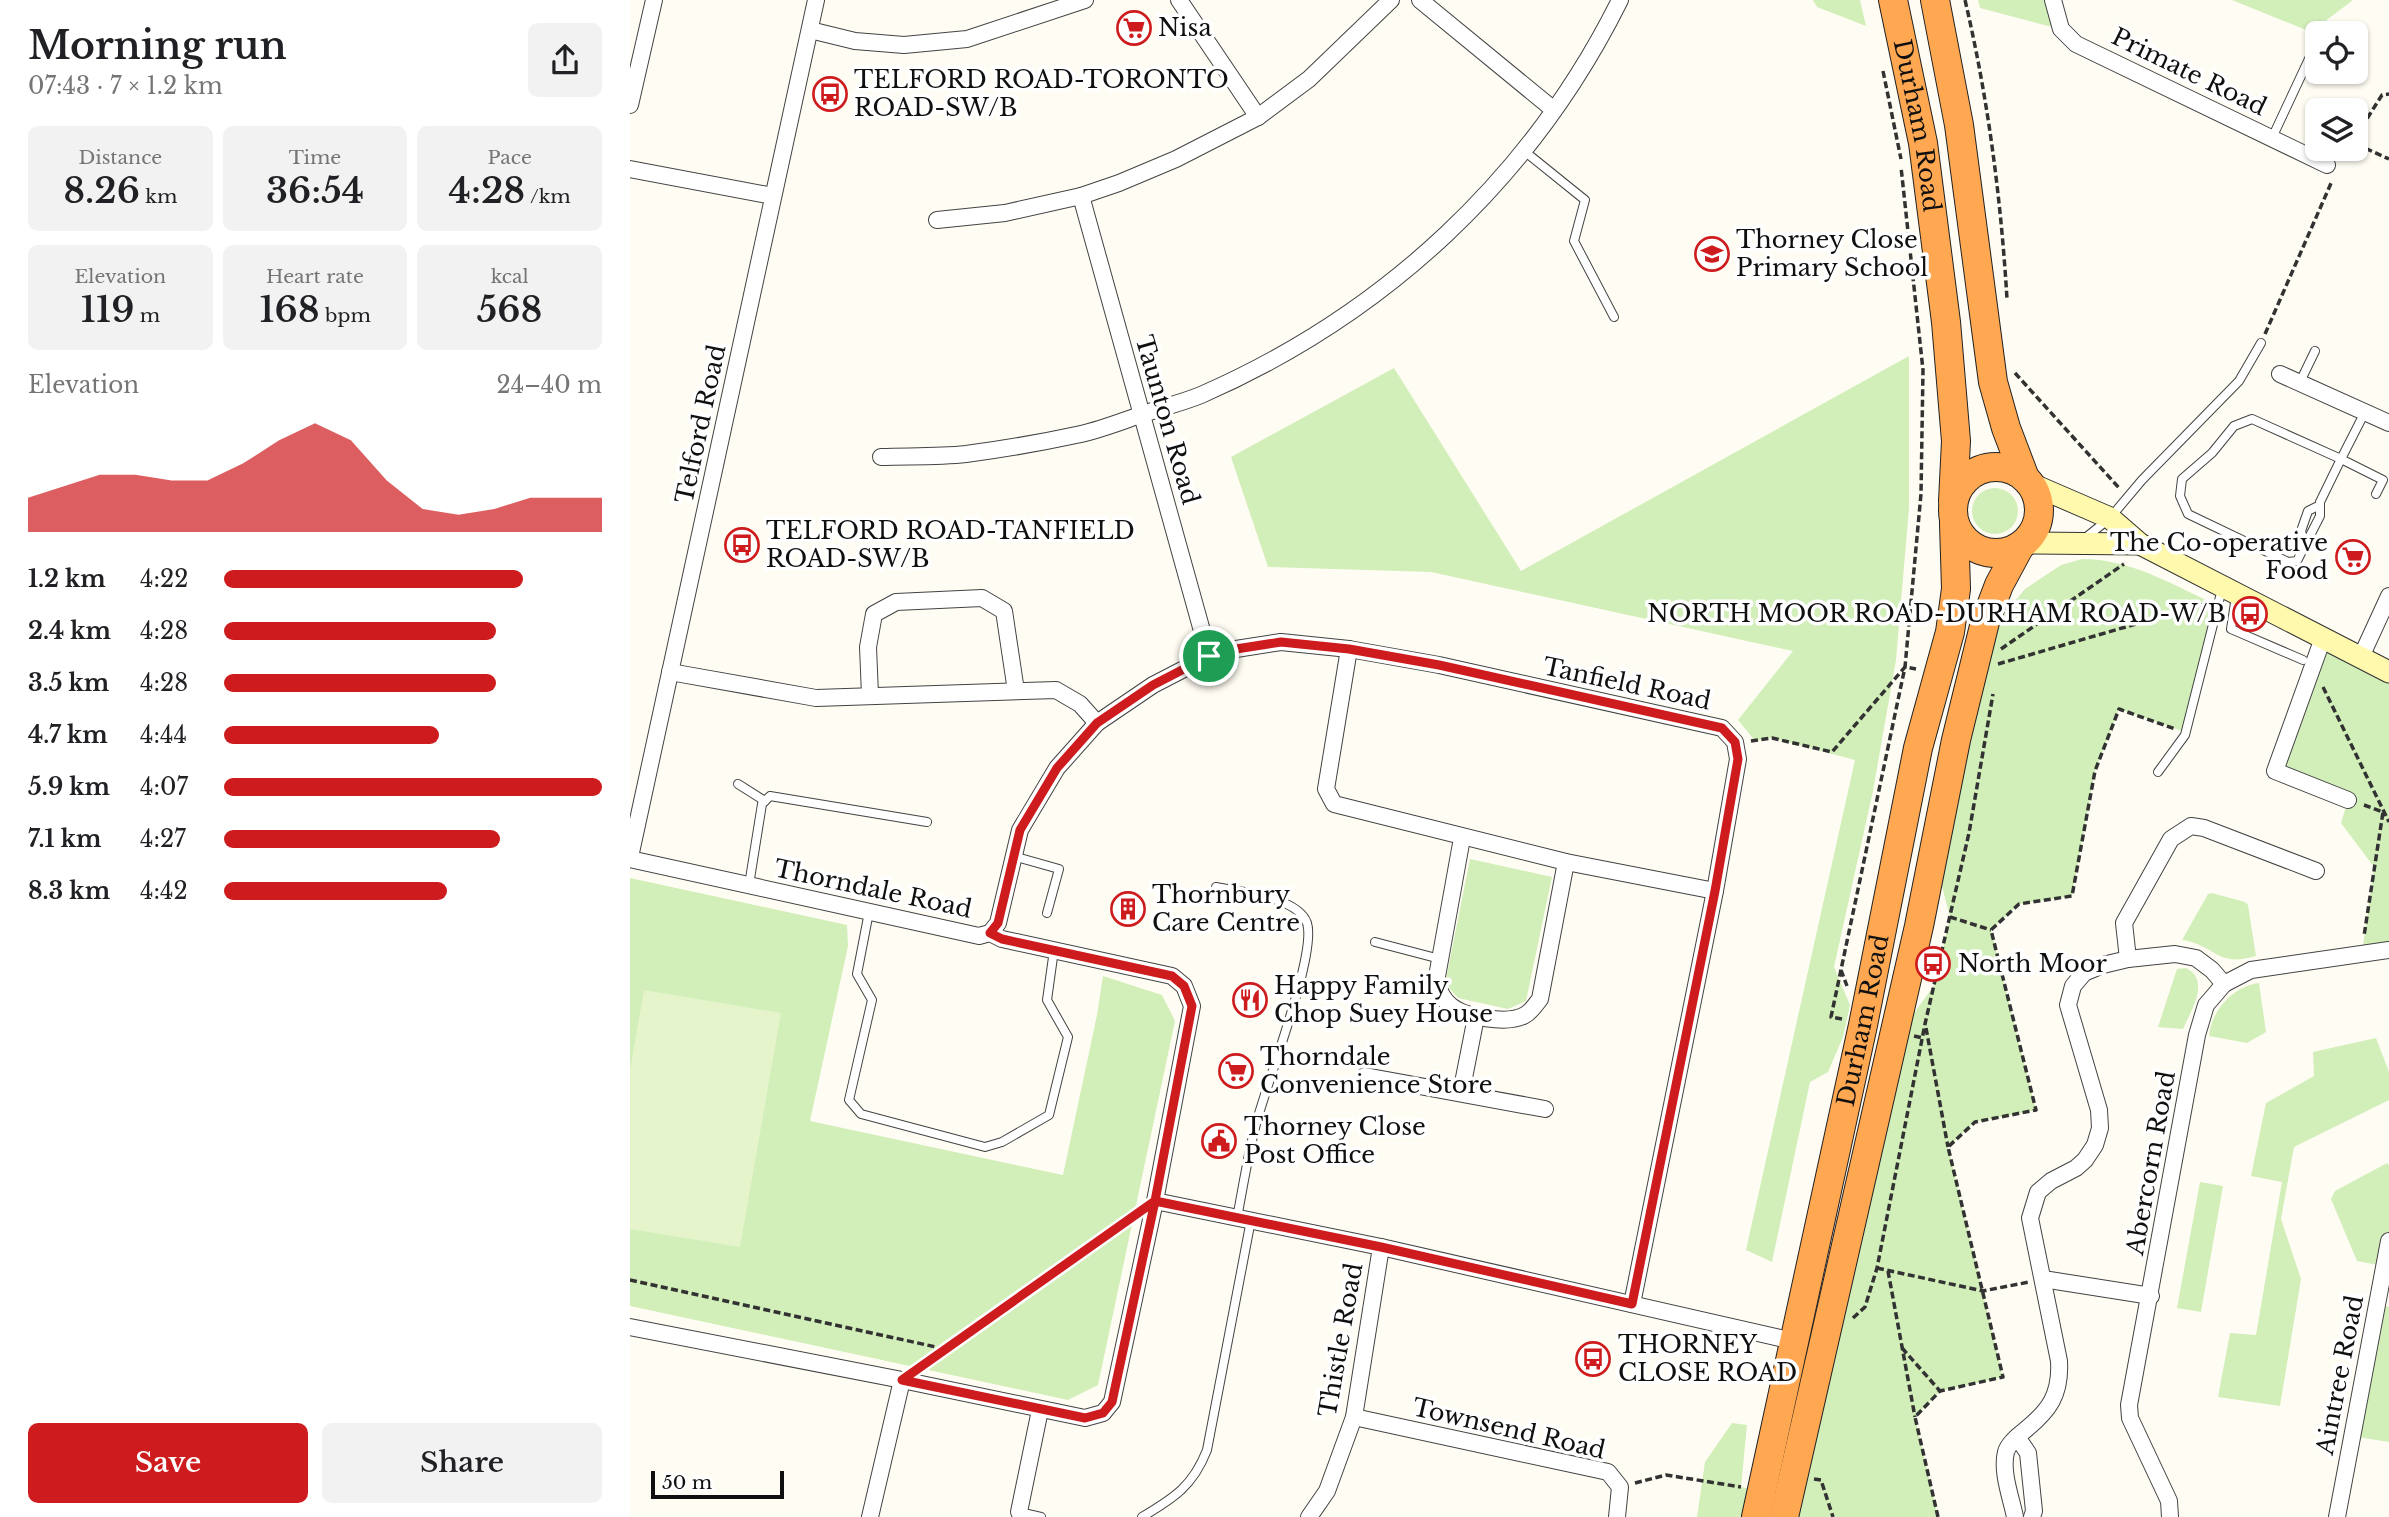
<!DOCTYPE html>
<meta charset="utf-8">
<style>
:root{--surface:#fff;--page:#f2f2f2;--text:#202124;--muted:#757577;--accent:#ce1b1d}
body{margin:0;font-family:"Libre Baskerville",serif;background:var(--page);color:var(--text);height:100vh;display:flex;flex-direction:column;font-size:26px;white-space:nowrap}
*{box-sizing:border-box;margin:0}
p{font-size:23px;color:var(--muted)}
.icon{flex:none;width:38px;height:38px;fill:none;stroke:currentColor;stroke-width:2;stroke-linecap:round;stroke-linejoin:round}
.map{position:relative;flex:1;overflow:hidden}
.sheet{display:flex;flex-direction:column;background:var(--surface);width:630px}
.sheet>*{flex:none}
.buttons{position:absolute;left:1675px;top:21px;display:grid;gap:14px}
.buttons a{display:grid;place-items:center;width:63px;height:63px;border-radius:10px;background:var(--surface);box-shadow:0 2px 5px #0004;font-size:35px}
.scale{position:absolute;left:21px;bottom:18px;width:133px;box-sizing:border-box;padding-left:7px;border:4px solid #101010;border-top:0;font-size:19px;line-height:24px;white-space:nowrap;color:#101010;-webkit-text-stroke:5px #fff;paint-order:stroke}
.pin{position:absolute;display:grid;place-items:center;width:60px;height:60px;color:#fff;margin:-30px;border:4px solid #fff;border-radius:50%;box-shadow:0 2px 7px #0007}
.round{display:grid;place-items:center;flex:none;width:74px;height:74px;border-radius:10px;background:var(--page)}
.headline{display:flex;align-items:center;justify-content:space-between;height:119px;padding:0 28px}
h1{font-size:38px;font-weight:600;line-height:52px}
.metrics{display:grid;grid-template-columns:repeat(3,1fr);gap:10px;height:119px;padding:7px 28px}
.metrics div{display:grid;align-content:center;border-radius:10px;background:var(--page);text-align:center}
.metrics b{font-size:35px;font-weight:600}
.metrics small{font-size:19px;font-weight:400}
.metrics p{font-size:19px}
.chart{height:196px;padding:14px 28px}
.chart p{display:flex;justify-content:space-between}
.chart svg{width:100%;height:126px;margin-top:7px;fill:var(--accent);opacity:.7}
.cta{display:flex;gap:14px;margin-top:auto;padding:14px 28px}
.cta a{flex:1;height:80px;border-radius:10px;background:var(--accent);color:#fff;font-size:28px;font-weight:600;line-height:80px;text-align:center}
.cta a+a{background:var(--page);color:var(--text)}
ul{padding:0 28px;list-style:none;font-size:23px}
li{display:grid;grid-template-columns:112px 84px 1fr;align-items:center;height:52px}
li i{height:18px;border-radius:9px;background:var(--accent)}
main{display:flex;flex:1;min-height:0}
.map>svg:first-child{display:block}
</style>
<main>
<section class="sheet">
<div class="headline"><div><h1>Morning run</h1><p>07:43 · 7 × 1.2 km</p></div><a class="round"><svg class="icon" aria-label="share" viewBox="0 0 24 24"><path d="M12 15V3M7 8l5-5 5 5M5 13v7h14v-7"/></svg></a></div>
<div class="metrics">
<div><p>Distance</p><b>8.26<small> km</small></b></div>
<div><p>Time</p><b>36:54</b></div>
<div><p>Pace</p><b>4:28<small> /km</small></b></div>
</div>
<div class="metrics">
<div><p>Elevation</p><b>119<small> m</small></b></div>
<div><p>Heart rate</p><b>168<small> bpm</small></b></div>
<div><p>kcal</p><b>568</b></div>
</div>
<div class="chart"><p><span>Elevation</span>24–40 m</p>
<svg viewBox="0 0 160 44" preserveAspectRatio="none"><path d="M0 44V32L10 28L20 24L30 24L40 26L50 26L60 20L70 12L80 6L90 12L100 26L110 36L120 38L130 36L140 32L150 32L160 32V44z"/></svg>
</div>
<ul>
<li><b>1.2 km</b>4:22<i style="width:79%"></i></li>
<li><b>2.4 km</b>4:28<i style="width:72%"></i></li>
<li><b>3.5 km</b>4:28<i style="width:72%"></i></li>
<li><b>4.7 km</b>4:44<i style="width:57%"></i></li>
<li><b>5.9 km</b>4:07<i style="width:100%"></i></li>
<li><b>7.1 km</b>4:27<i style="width:73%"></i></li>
<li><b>8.3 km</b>4:42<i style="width:59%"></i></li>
</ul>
<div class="cta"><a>Save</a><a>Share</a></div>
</section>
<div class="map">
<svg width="1759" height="1517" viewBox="0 0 1759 1517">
<rect width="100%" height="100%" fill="#fffdf3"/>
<g fill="#d2eeb9">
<polygon points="1183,0 1230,0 1236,26 1187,7"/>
<polygon points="1348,0 1424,0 1422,27 1350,8"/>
<polygon points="1602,0 1723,0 1681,32"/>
<polygon points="1279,356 1279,508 1266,660 1243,791 1204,967 1220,1005 1213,1037 1198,1072 1180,1082 1142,1262 1116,1250 1225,760 1142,738 1125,741 1108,720 1163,651 801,572 638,567 601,457 764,368 891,571"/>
<circle cx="1365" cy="511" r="23"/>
<path d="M1452 559C1500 559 1542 584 1584 604L1552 731 1489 709 1465 771 1442 896 1389 904 1361 930 1406 1110 1345 1122 1318 1147 1373 1377 1310 1391 1285 1417 1308 1517H1163L1277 1023 1305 984 1320 917 1309 875 1357 653 1373 615 1395 589 1431 565Z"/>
<polygon points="1693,638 1759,672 1759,950 1732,953 1744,867 1711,823 1718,800 1645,771"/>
<polygon points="840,859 922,877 896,1001 878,1009 828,998 820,989 816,979"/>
<polygon points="0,878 217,925 218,946 180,1121 433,1175 467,1015 473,976 532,995 545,1021 468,1385 438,1400 0,1306"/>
<path d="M1582 893 1615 902 1618 905 1626 956C1586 968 1586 945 1552 940L1578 894Z"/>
<path d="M1556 968C1581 980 1561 1011 1553 1029L1528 1027 1547 969Z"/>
<path d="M1629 983 1636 1032 1617 1043 1579 1036C1581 1011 1603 986 1629 983Z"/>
<polygon points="1746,1038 1759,1072 1759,1100 1664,1147 1651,1219 1671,1279 1650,1406 1588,1397 1600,1333 1626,1335 1652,1182 1621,1176 1636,1103 1684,1076 1683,1052"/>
<polygon points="1757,1163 1759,1165 1759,1241 1753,1266 1727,1261 1701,1199 1705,1191"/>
<polygon points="1570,1182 1593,1186 1571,1312 1547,1308"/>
<polygon points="1759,1306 1759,1442 1721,1436 1745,1310"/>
<polygon points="1102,1423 1117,1425 1111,1487 1121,1489 1117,1517 1067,1517 1075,1462"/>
</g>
<polygon fill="#e5f4cb" points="14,990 151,1013 110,1247 0,1229 0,1070"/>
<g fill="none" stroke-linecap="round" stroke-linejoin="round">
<g stroke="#434343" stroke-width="10">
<g id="lane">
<polyline points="1675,68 1686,73"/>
<polyline points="1642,138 1685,46"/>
<polyline points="893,150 955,200 944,241 984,317"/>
<polyline points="1670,382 1685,351"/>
<polyline points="1735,412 1711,459 1753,480 1746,494"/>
<polygon points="1622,419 1711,459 1690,502 1690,516 1667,561 1658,562 1558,514 1550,496 1552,479 1582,453 1604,426"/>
<polyline points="1454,539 1480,518 1512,480 1609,381 1631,343"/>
<polyline points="1675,546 1671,531 1678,511 1690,505"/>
<polyline points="1606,596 1601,629 1673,660"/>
<polyline points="1528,772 1555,735 1592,589"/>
<polyline points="108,784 135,801"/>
<polyline points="383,856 429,869 417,913"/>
<polyline points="119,885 132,804 140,796 297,822"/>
<path d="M586 887C610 892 668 897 677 923 687 954 636 1085 626 1124 618 1154 613 1187 607 1218"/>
<polyline points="239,912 227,974 242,1000 219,1100 231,1114 355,1147 372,1142 419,1115 438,1037 417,1000 424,950"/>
<polyline points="745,942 810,959"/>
<polyline points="389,1512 411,1517"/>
<path d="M512 1517C544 1498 563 1486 577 1450L621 1220"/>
</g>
</g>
<g stroke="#434343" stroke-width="18">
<g id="street">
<polyline points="549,0 628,117"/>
<polyline points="790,0 924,110"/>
<polyline points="1423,0 1431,29 1446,44 1697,165"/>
<polyline points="180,30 225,41 274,45 337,39 455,0"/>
<polyline points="0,105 24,0"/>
<polyline points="0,169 143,196"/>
<polyline points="451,196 579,656"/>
<polyline points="307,220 375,213 451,196 489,183 546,159 628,117 679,79 761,0"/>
<polyline points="1650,374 1759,423"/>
<path d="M251 457C279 456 308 457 336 454 374 449 414 442 451 434 473 429 495 420 516 413 534 407 554 402 571 395 754 315 901 179 990 0"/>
<polyline points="1693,638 1645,771 1718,800"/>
<polyline points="719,649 696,789 704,804 936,862 1085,891"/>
<polyline points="1731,657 1759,596"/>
<polyline points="40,672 186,698 426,690 450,704 467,723"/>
<polyline points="240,695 238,647 244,614 266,602 352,598 374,611 386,691"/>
<path d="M832 838 806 982C809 990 812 999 820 1005 834 1017 878 1025 895 1015 901 1012 906 1004 910 999L936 862"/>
<polyline points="0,857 186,0"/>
<polyline points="0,859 349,936 360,933 372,939 542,976 554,986 562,1006 525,1201 482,1402 473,1413 455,1418 272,1380 0,1327"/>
<polyline points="360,933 368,923 390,830 427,768 467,723 523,685 579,656 606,649 651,642 719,649 809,665 1092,728 1105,742 1108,759 1085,891 1002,1304"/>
<polyline points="1498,959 1494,923 1541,839 1561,826 1574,828 1686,871"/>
<polyline points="735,1076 915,1109"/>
<polyline points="831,1093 846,1017"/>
<polyline points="525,1201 751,1247 1163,1341"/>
<polyline points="1413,1279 1521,1296"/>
<polyline points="724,1417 978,1472 990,1487 987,1517"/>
<polyline points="1387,1437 1398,1453 1404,1511 1402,1517"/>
<polyline points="389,1512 410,1410"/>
<polyline points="240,1517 272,1380"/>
<polyline points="679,1517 697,1491 724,1417 751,1247"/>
<path d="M1385 1517C1381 1497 1371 1472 1376 1452 1378 1444 1387 1437 1394 1431 1419 1411 1431 1395 1429 1361L1400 1218 1408 1192 1421 1181 1446 1168 1455 1160 1465 1145 1470 1128 1469 1110 1438 1005 1443 986 1454 973 1473 965 1498 959 1545 954 1566 958 1582 970 1594 984"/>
<polyline points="1540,1517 1539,1501 1500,1418 1499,1405 1567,1035 1576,1005 1594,984 1621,970 1759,950"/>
<polyline points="1707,1517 1759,1241"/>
</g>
</g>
<g stroke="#323232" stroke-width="23">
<g id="secondary">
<polyline points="1399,483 1480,518 1510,544 1759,672"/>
<polyline points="1394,543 1510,544"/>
</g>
</g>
<g stroke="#212121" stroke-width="30">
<g id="highway">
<path id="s1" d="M1263 0 1293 143 1316 322 1326 441 1323 501"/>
<polyline points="1305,0 1329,125 1363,382 1376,428 1395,478"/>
<circle cx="1366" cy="510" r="43"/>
<path id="s2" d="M1126 1517 1233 1025 1288 748 1320 632 1326 589 1324 524"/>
<polyline points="1154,1517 1289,926 1326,740 1355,622 1369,585 1390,546"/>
</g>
</g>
<g stroke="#323232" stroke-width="3.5" stroke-dasharray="7 3.5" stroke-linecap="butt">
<path d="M1335 0C1358 98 1371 199 1377 299"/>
<polyline points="1253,71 1271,159"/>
<polyline points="1726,136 1752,95 1759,94"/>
<polyline points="1726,144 1759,159"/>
<polyline points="1712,158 1717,149"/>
<polyline points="1635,334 1702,181"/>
<polyline points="1385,373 1490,489"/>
<polyline points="1371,649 1494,564"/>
<polyline points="1368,664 1575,604"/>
<polyline points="1693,687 1759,822"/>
<polyline points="1121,741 1142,738 1202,752 1275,667 1286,669"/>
<polyline points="1734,805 1753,812 1734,936"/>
<polyline points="1320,917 1361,930"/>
<polyline points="1211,970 1217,986"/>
<polyline points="1212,1019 1201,1017 1275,667 1291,494 1293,370 1271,167"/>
<polyline points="1296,1028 1318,1147"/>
<polyline points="1284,1036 1293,1038"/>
<polyline points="1247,1268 1353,1291 1399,1282"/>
<polyline points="1258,1271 1285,1417"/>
<polyline points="0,1280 315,1349"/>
<polyline points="1223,1318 1235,1307 1247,1268 1295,1024 1339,833 1363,694"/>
<polyline points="1272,1348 1310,1391"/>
<polyline points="289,1367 506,1214"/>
<polyline points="1184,1479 1191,1480 1203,1517"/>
<polyline points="1005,1483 1036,1475 1111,1487"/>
<polyline points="1308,1517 1285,1417 1310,1391 1373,1377 1318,1147 1345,1122 1406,1110 1361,930 1389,904 1442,896 1465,771 1489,709 1545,729"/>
</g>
<use href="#lane" stroke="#fff" stroke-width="8"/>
<use href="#street" stroke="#fff" stroke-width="16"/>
<use href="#secondary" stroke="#fff9ae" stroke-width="21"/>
<use href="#highway" stroke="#ffa751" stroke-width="28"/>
</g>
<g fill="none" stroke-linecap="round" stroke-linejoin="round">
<g stroke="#fff" stroke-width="14">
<polyline id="route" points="579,656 523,685 467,723 427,768 390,830 368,923 360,933 372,939 542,976 554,986 562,1006 525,1201 272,1380 455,1418 473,1413 482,1402 525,1201 751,1247 1002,1304 1085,891 1108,759 1105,742 1092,728 809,665 719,649 651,642 606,649 579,656"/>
</g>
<use href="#route" stroke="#ce1b1d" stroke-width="9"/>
</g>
<defs>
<g id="supermarket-ring" transform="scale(1.75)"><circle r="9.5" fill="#fff" stroke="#ce1b1d" stroke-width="1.5"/><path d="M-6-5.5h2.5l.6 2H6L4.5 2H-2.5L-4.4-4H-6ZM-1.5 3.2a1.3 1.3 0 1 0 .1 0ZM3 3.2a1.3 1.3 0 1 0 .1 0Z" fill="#ce1b1d"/></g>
<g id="bus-ring" transform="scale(1.75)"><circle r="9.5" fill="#fff" stroke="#ce1b1d" stroke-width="1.5"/><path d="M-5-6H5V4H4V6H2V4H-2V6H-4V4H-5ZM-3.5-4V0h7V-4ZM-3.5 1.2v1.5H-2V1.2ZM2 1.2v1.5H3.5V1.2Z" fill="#ce1b1d"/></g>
<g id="school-ring" transform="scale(1.75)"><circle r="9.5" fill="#fff" stroke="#ce1b1d" stroke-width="1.5"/><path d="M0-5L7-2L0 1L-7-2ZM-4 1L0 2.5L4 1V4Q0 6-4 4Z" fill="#ce1b1d"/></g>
<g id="building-ring" transform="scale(1.75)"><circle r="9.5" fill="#fff" stroke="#ce1b1d" stroke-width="1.5"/><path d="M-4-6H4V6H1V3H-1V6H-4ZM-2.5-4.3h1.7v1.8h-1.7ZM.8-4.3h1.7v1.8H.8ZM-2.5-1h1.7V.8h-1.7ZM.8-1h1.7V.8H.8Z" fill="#ce1b1d"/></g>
<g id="restaurant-ring" transform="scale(1.75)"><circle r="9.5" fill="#fff" stroke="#ce1b1d" stroke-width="1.5"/><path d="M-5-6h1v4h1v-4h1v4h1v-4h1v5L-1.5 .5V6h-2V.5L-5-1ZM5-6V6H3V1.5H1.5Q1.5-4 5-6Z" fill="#ce1b1d"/></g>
<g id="civic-ring" transform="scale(1.75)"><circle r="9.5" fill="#fff" stroke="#ce1b1d" stroke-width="1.5"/><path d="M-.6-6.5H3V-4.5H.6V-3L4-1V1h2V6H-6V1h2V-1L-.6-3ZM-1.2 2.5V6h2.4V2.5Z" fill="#ce1b1d"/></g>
</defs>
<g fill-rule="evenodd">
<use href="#supermarket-ring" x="504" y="28"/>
<use href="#bus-ring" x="200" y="94"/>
<use href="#school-ring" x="1082" y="254"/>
<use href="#bus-ring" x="112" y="545"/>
<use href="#supermarket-ring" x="1723" y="557"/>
<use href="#bus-ring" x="1620" y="614"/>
<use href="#building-ring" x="498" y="909"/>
<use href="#bus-ring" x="1303" y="964"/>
<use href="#restaurant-ring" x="620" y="1000"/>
<use href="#supermarket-ring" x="606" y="1071"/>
<use href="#civic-ring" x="589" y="1141"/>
<use href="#bus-ring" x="963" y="1359"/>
</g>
<g text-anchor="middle" stroke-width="7" stroke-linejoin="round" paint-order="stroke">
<g font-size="24" fill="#101010" stroke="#fff" text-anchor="start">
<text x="528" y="36">Nisa</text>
<text x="224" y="88">TELFORD ROAD-TORONTO<tspan x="224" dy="28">ROAD-SW/B</tspan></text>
<text x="1106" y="248">Thorney Close<tspan x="1106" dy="28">Primary School</tspan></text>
<text x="136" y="539">TELFORD ROAD-TANFIELD<tspan x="136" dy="28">ROAD-SW/B</tspan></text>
<text x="1698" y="551" text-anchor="end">The Co-operative<tspan x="1698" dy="28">Food</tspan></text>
<text x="1596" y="622" text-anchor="end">NORTH MOOR ROAD-DURHAM ROAD-W/B</text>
<text x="522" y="903">Thornbury<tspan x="522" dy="28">Care Centre</tspan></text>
<text x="1328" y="972">North Moor</text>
<text x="644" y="994">Happy Family<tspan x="644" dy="28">Chop Suey House</tspan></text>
<text x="630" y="1065">Thorndale<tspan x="630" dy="28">Convenience Store</tspan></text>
<text x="614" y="1135">Thorney Close<tspan x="614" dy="28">Post Office</tspan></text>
<text x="988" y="1353">THORNEY<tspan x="988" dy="28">CLOSE ROAD</tspan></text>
</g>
<g font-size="24" fill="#101010" stroke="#fff">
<text transform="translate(1559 72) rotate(26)" y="8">Primate Road</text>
<text dy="8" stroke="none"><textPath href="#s1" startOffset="128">Durham Road</textPath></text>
<text transform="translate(537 420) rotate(74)" y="8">Taunton Road</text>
<text transform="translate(71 424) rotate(-78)" y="8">Telford Road</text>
<text transform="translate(997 684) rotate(12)" y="8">Tanfield Road</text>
<text transform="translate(243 889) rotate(12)" y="8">Thorndale Road</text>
<text dy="8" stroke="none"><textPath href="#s2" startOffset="508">Durham Road</textPath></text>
<text transform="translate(1521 1163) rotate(-80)" y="8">Abercorn Road</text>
<text transform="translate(711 1340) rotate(-80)" y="8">Thistle Road</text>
<text transform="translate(1710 1375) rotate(-79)" y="8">Aintree Road</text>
<text transform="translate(879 1429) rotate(13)" y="8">Townsend Road</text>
</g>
</g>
</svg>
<div class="buttons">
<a><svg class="icon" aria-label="locate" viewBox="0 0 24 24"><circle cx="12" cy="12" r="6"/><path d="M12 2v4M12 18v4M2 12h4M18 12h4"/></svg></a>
<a><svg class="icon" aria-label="layers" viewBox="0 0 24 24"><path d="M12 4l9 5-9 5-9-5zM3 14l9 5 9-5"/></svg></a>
</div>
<div class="scale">50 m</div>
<div class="pin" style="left:579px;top:656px;background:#1e9e55"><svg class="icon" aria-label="arrive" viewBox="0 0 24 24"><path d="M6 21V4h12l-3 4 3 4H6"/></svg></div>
</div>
</main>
